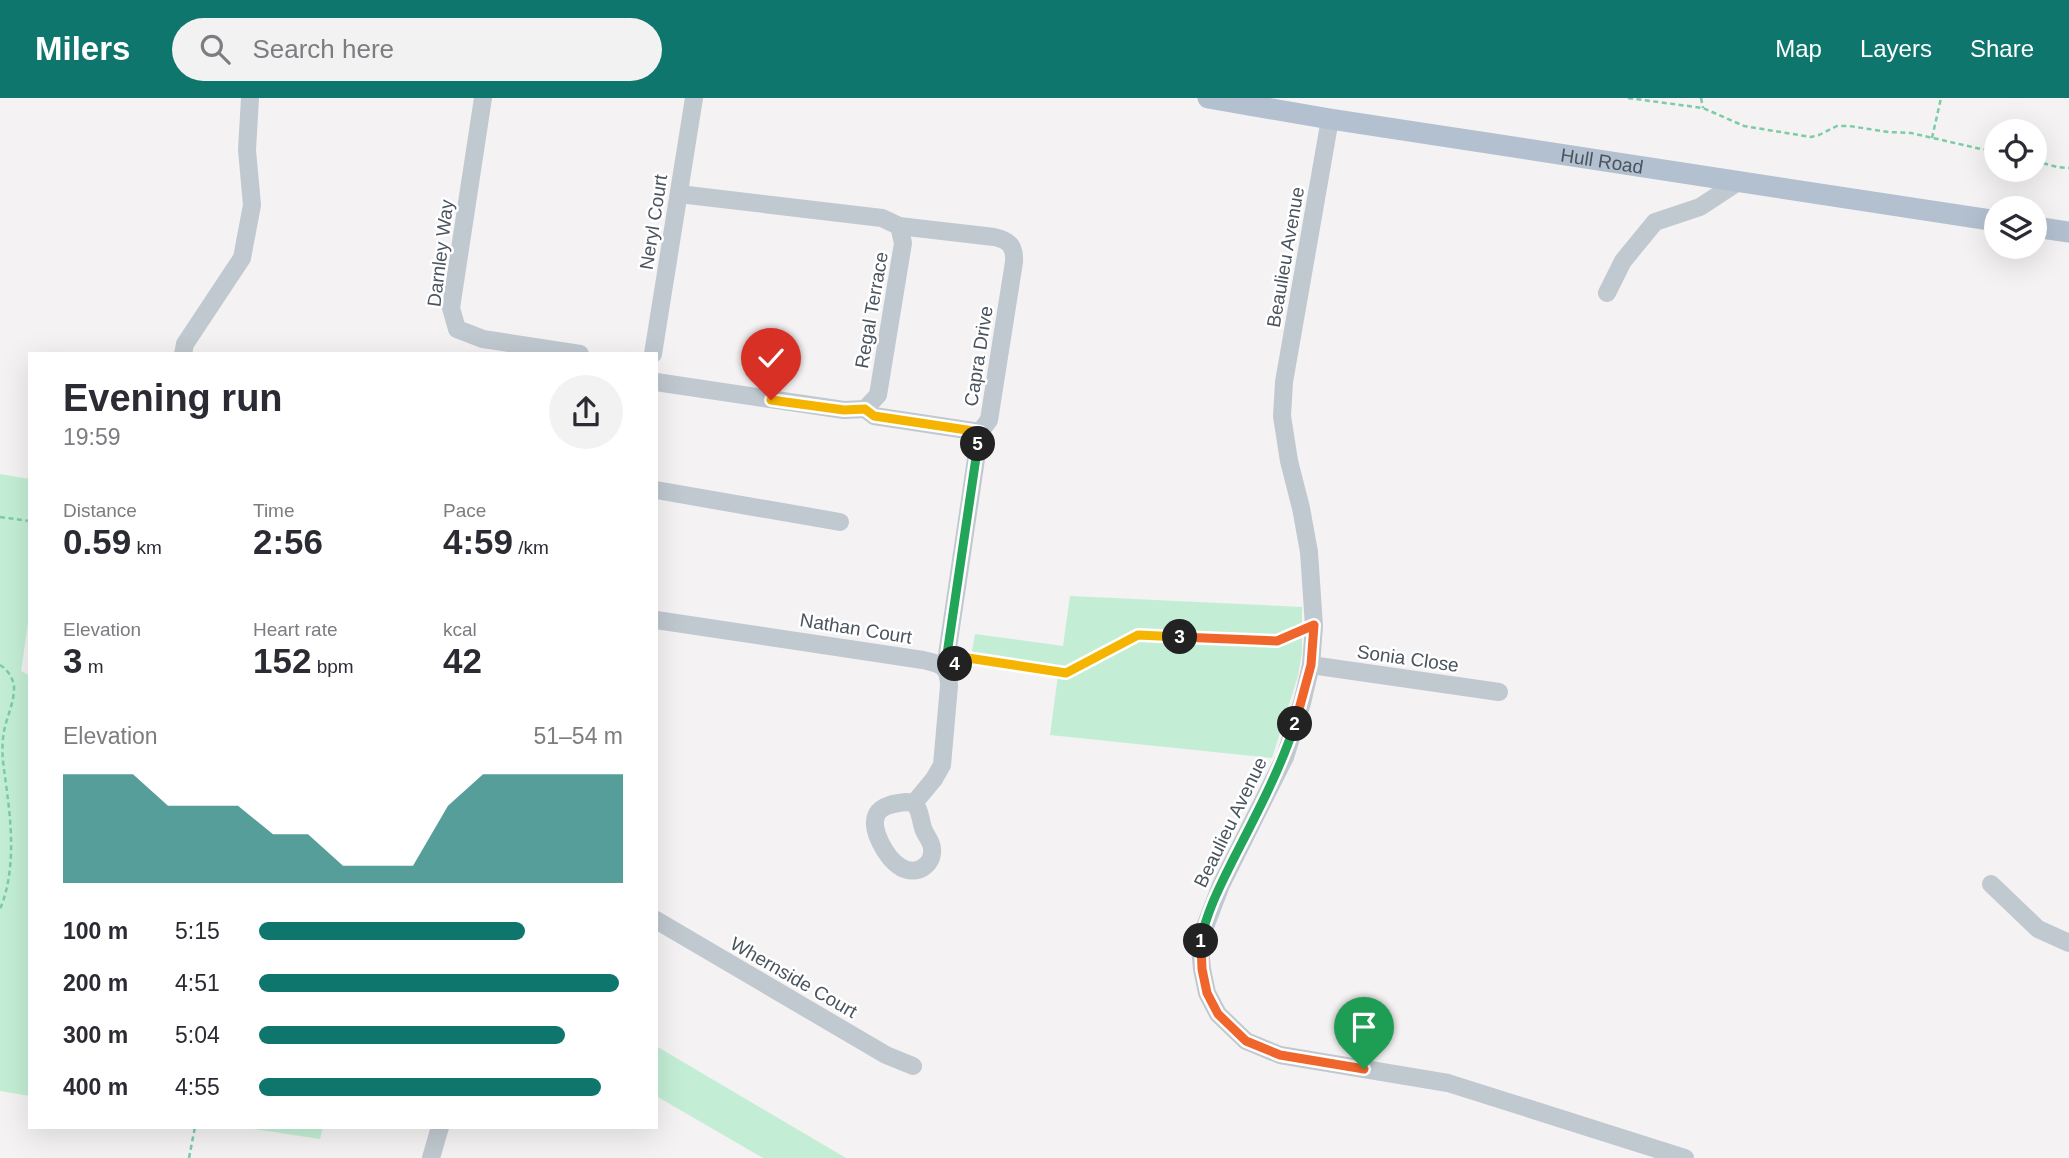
<!DOCTYPE html>
<meta charset="utf-8">
<style>
:root{--surface:#fff;--page:#f2f2f3;--text:#2b2b33;--muted:#7c7c81;--accent:#0f766e}
body{margin:0;font-family:Arial,sans-serif;background:var(--page);color:var(--text);height:100vh;display:flex;flex-direction:column;font-size:26px;white-space:nowrap}
*{box-sizing:border-box;margin:0}
p{font-size:23px;color:var(--muted)}
.icon{flex:none;width:38px;height:38px;fill:none;stroke:currentColor;stroke-width:2;stroke-linecap:round;stroke-linejoin:round}
.map{position:relative;flex:1;overflow:hidden}
.side{position:absolute;left:28px;top:254px;width:630px;height:777px;display:flex;flex-direction:column;background:var(--surface);border-radius:0px;box-shadow:0 7px 28px #0002}
.side>*{flex:none}
.tools{position:absolute;left:1984px;top:21px;display:grid;gap:14px}
.tools a{display:grid;place-items:center;width:63px;height:63px;border-radius:50%;background:var(--surface);box-shadow:0 7px 28px #0002;font-size:35px}
.pin{position:absolute;display:grid;place-items:center;width:60px;height:60px;color:#fff;margin:-72px -30px;border-radius:50% 50% 50% 0;rotate:-45deg;box-shadow:0 0 7px #0007}
.pin .icon{rotate:45deg}
.km{position:absolute;width:35px;height:35px;margin:-18px;border-radius:50%;background:#222;color:#fff;font-size:19px;line-height:35px;text-align:center}
.round{display:grid;place-items:center;flex:none;width:74px;height:74px;border-radius:37px;background:var(--page)}
.headline{display:flex;align-items:center;justify-content:space-between;height:119px;padding:0 35px}
h1{font-size:38px;font-weight:700;line-height:52px}
.metrics{display:grid;grid-template-columns:repeat(3,1fr);gap:10px;height:119px;padding:7px 35px}
.metrics div{display:grid;align-content:center}
.metrics b{font-size:35px;font-weight:700}
.metrics small{font-size:19px;font-weight:400}
.metrics p{font-size:19px}
.chart{height:196px;padding:14px 35px}
.chart p{display:flex;justify-content:space-between}
.chart svg{width:100%;height:126px;margin-top:7px;fill:var(--accent);opacity:.7}
ul{padding:0 35px;list-style:none;font-size:23px}
li{display:grid;grid-template-columns:112px 84px 1fr;align-items:center;height:52px}
li i{height:18px;border-radius:9px;background:var(--accent)}
header{display:flex;align-items:center;gap:42px;box-sizing:border-box;height:98px;padding:0 35px;background:var(--accent);color:#fff}
header strong{font-size:33px}
nav{display:flex;gap:38px;margin-inline-start:auto;font-size:24px}
.search{width:490px;height:63px;background:var(--page);display:flex;align-items:center;gap:18px;box-sizing:border-box;padding:0 24px;border-radius:38px;color:var(--muted);font-size:26px}
.map>svg:first-child{display:block}
</style>
<header>
<strong>Milers</strong>
<div class="search"><svg class="icon" aria-label="search" viewBox="0 0 24 24"><circle cx="10" cy="10" r="6"/><path d="M15 15l6 6"/></svg>Search here</div>
<nav><a>Map</a><a>Layers</a><a>Share</a></nav>
</header>
<div class="map">
<svg width="2069" height="1060" viewBox="0 0 2069 1060">
<rect width="100%" height="100%" fill="#f4f2f2"/>
<g fill="#c3eed5">
<polygon points="0,376 30,381 30,512 21,573 30,578 30,998 0,993"/>
<polygon points="1070,498 1302,509 1302,554 1298,578 1272,660 1050,637 1058,577 970,564 975,536 1063,548"/>
<polygon points="656,948 846,1060 763,1060 656,998"/>
<polygon points="241,1029 323,1029 320,1041"/>
</g>
<g fill="none" stroke-linecap="round" stroke-linejoin="round">
<g stroke="#7ccca6" stroke-width="2.5" stroke-dasharray="5 3.5" stroke-linecap="butt">
<polyline points="1628,0 1703,10 1744,28 1811,39 1819,37 1837,28 1849,28 1889,34 1911,35 1981,51 1997,52"/>
<polyline points="1701,0 1703,10"/>
<polyline points="1932,40 1941,0"/>
<polyline points="2035,63 2057,69 2069,70"/>
<polyline points="0,419 30,423"/>
<polyline points="964,562 968,560 1066,575 1138,537 1277,543 1298,534"/>
<path d="M0 567C7 571 13 580 14 588 15 606 4 623 3 641 1 659 5 676 7 694 12 731 15 776 0 811"/>
<polyline points="189,1060 195,1029"/>
</g>
<g stroke="#c0c8d0" stroke-width="18">
<polyline points="483,0 451,210 457,231 483,241 580,256"/>
<polyline points="1330,21 1284,284 1282,318 1289,363 1301,410 1309,454 1314,528 1311,567 1302,605 1285,659 1221,787 1203,834 1200,850 1202,871 1207,895 1218,916 1246,943 1280,957 1448,985 1685,1060"/>
<path d="M899 128 994 139C1009 142 1015 148 1014 164L989 322 980 334 945 570"/>
<polyline points="1607,195 1623,163 1655,124 1700,109 1738,84"/>
<polyline points="183,256 185,246 242,160 252,107 247,52 250,0"/>
<polyline points="653,256 694,0"/>
<polyline points="656,284 844,312 865,311 878,297 903,145 899,128 882,120 679,96"/>
<polyline points="865,311 874,318 980,334"/>
<polyline points="656,392 840,424"/>
<path d="M656 522 923 562C941 566 949 568 949 588L942 667 934 681 914 705"/>
<polyline points="1311,567 1499,594"/>
<path d="M906 704 914 705C921 713 920 721 923 730 925 737 931 742 932 750 934 769 914 779 899 768 887 760 869 731 877 716 882 707 896 705 906 704Z"/>
<polyline points="1991,786 2038,831 2069,845"/>
<polyline points="656,822 886,957 913,968"/>
<polyline points="431,1060 440,1029"/>
</g>
<g stroke="#b3c0cf" stroke-width="21">
<path id="s1" d="M1208 0 1330 21 1997 123"/>
<polyline points="2035,129 2069,134"/>
</g>
</g>
<g fill="none" stroke-linecap="round" stroke-linejoin="round">
<g stroke="#fff" stroke-width="14">
<polyline id="split-1" points="1201,843 1202,871 1207,895 1218,916 1246,943 1280,957 1364,971"/>
</g>
<g stroke="#fff" stroke-width="14">
<path id="split-2" d="M1201 843C1206 814 1222 784 1235 758 1257 715 1280 672 1295 626"/>
</g>
<g stroke="#fff" stroke-width="14">
<polyline id="split-3" points="1180,539 1277,543 1314,527 1311,567 1295,626"/>
</g>
<g stroke="#fff" stroke-width="14">
<polyline id="split-4" points="955,566 968,560 1066,575 1138,537 1180,539"/>
</g>
<g stroke="#fff" stroke-width="14">
<polyline id="split-5" points="955,566 945,570 978,346"/>
</g>
<g stroke="#fff" stroke-width="14">
<polyline id="split-6" points="771,302 844,312 865,311 874,318 980,334 978,346"/>
</g>
<use href="#split-1" stroke="#f0652b" stroke-width="9"/>
<use href="#split-2" stroke="#22a559" stroke-width="9"/>
<use href="#split-3" stroke="#f0652b" stroke-width="9"/>
<use href="#split-4" stroke="#f5b400" stroke-width="9"/>
<use href="#split-5" stroke="#22a559" stroke-width="9"/>
<use href="#split-6" stroke="#f5b400" stroke-width="9"/>
</g>
<g text-anchor="middle" stroke-width="5" stroke-linejoin="round" paint-order="stroke">
<g font-size="19" fill="#4a545f" stroke="#fff">
<text dy="7" stroke="none"><textPath href="#s1" startOffset="399">Hull Road</textPath></text>
<text transform="translate(653 124) rotate(-81)" y="7">Neryl Court</text>
<text transform="translate(440 155) rotate(-83)" y="7">Darnley Way</text>
<text transform="translate(1285 159) rotate(-80)" y="7">Beaulieu Avenue</text>
<text transform="translate(871 212) rotate(-80)" y="7">Regal Terrace</text>
<text transform="translate(978 258) rotate(-81)" y="7">Capra Drive</text>
<text transform="translate(856 530) rotate(9)" y="7">Nathan Court</text>
<text transform="translate(1408 560) rotate(8)" y="7">Sonia Close</text>
<text transform="translate(1230 724) rotate(-64)" y="7">Beaulieu Avenue</text>
<text transform="translate(794 879) rotate(30)" y="7">Whernside Court</text>
</g>
</g>
</svg>
<div class="tools">
<a><svg class="icon" aria-label="locate" viewBox="0 0 24 24"><circle cx="12" cy="12" r="6"/><path d="M12 2v4M12 18v4M2 12h4M18 12h4"/></svg></a>
<a><svg class="icon" aria-label="layers" viewBox="0 0 24 24"><path d="M12 4l9 5-9 5-9-5zM3 14l9 5 9-5"/></svg></a>
</div>
<div class="pin" style="left:1364px;top:971px;background:#1e9e55"><svg class="icon" aria-label="arrive" viewBox="0 0 24 24"><path d="M6 21V4h12l-3 4 3 4H6"/></svg></div>
<div class="pin" style="left:771px;top:302px;background:#d93025"><svg class="icon" aria-label="check" viewBox="0 0 24 24"><path d="M5 12l5 5 9-10"/></svg></div>
<b class="km" style="left:1201px;top:843px">1</b>
<b class="km" style="left:1295px;top:626px">2</b>
<b class="km" style="left:1180px;top:539px">3</b>
<b class="km" style="left:955px;top:566px">4</b>
<b class="km" style="left:978px;top:346px">5</b>
<section class="side">
<div class="headline"><div><h1>Evening run</h1><p>19:59</p></div><a class="round"><svg class="icon" aria-label="share" viewBox="0 0 24 24"><path d="M12 15V3M7 8l5-5 5 5M5 13v7h14v-7"/></svg></a></div>
<div class="metrics">
<div><p>Distance</p><b>0.59<small> km</small></b></div>
<div><p>Time</p><b>2:56</b></div>
<div><p>Pace</p><b>4:59<small> /km</small></b></div>
</div>
<div class="metrics">
<div><p>Elevation</p><b>3<small> m</small></b></div>
<div><p>Heart rate</p><b>152<small> bpm</small></b></div>
<div><p>kcal</p><b>42</b></div>
</div>
<div class="chart"><p><span>Elevation</span>51–54 m</p>
<svg viewBox="0 0 160 44" preserveAspectRatio="none"><path d="M0 44V6L10 6L20 6L30 17L40 17L50 17L60 27L70 27L80 38L90 38L100 38L110 17L120 6L130 6L140 6L150 6L160 6V44z"/></svg>
</div>
<ul>
<li><b>100 m</b>5:15<i style="width:73%"></i></li>
<li><b>200 m</b>4:51<i style="width:99%"></i></li>
<li><b>300 m</b>5:04<i style="width:84%"></i></li>
<li><b>400 m</b>4:55<i style="width:94%"></i></li>
</ul>
</section>
</div>
